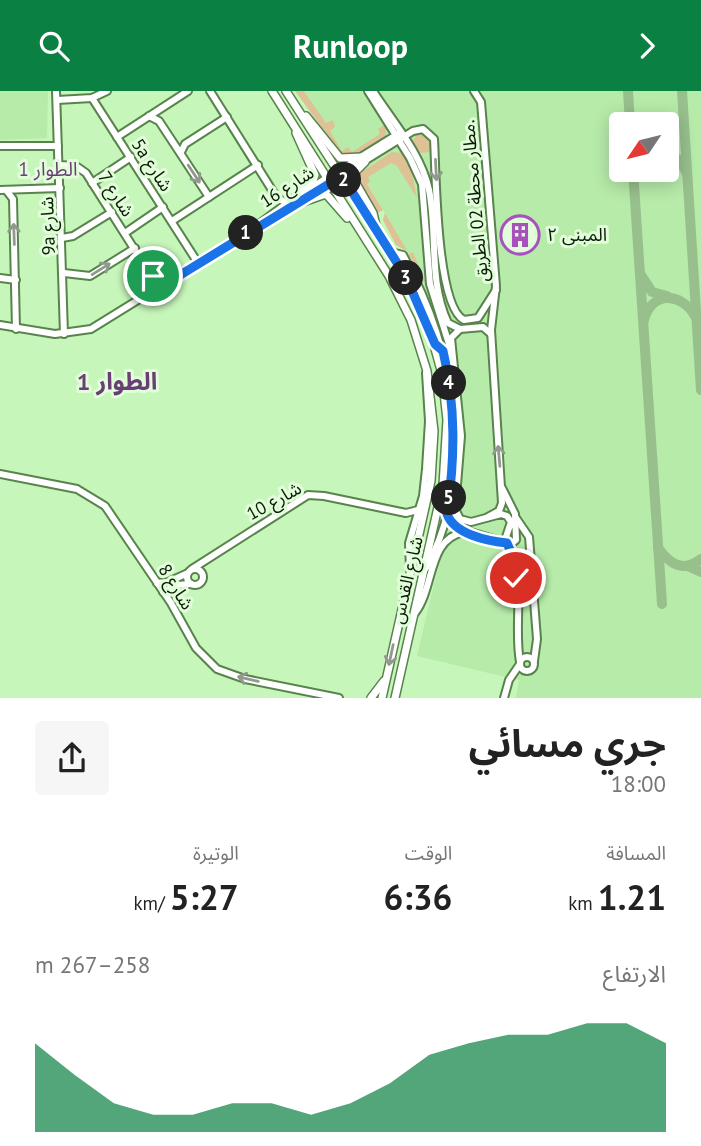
<!DOCTYPE html>
<html lang="ar">
<meta charset="utf-8">
<style>
:root{--surface:#fff;--page:#f6f6f6;--text:#222;--muted:#767676;--accent:#0b8043}
body{margin:0;font-family:"PT Sans","Noto Sans Arabic",sans-serif;background:var(--page);color:var(--text);direction:rtl;height:100vh;display:flex;flex-direction:column;font-size:26px;white-space:nowrap}
*{box-sizing:border-box;margin:0}
p{font-size:23px;color:var(--muted)}
.icon{flex:none;width:38px;height:38px;fill:none;stroke:currentColor;stroke-width:2;stroke-linecap:round;stroke-linejoin:round}
.map{position:relative;height:607px;overflow:hidden;direction:ltr}
.drawer{display:flex;flex-direction:column;background:var(--surface);flex:1}
.drawer>*{flex:none}
.needle{width:46px;rotate:235deg}
.controls{position:absolute;left:609px;top:21px;display:grid;gap:14px}
.controls a{display:grid;place-items:center;width:70px;height:70px;border-radius:7px;background:var(--surface);box-shadow:0 4px 18px #0003;font-size:35px}
.pin{position:absolute;display:grid;place-items:center;width:60px;height:60px;color:#fff;margin:-30px;border:4px solid #fff;border-radius:50%;box-shadow:0 2px 7px #0007}
.km{position:absolute;width:35px;height:35px;margin:-18px;border-radius:50%;background:#222;color:#fff;font-size:19px;line-height:35px;text-align:center}
.round{display:grid;place-items:center;flex:none;width:74px;height:74px;border-radius:7px;background:var(--page)}
.head{display:flex;align-items:center;justify-content:space-between;height:119px;padding:0 35px}
h1{font-size:38px;font-weight:700;line-height:52px}
.metrics{display:grid;grid-template-columns:repeat(3,1fr);gap:10px;height:119px;padding:7px 35px}
.metrics div{display:grid;align-content:center}
.metrics b{font-size:35px;font-weight:700}
.metrics small{font-size:19px;font-weight:400}
.metrics p{font-size:19px}
.chart{height:196px;padding:14px 35px}
.chart p{display:flex;justify-content:space-between}
.chart svg{width:100%;height:126px;margin-top:7px;fill:var(--accent);opacity:.7}
header{display:flex;justify-content:space-between;align-items:center;height:91px;padding:0 35px;background:var(--accent);color:#fff;font-size:32px;font-weight:700}
.map>svg:first-child{display:block}
</style>
<header><svg class="icon" aria-label="forward" viewBox="0 0 24 24"><path d="M9 5l7 7-7 7"/></svg>Runloop<svg class="icon" aria-label="search" viewBox="0 0 24 24"><circle cx="10" cy="10" r="6"/><path d="M15 15l6 6"/></svg></header>
<div class="map">
<svg width="701" height="607" viewBox="0 0 701 607">
<rect width="100%" height="100%" fill="#c7f6ba"/>
<g fill="#b7ebaa" fill-rule="evenodd">
<polygon points="0,0 48,0 47,47 0,49"/>
<path d="M304 0H701V607H516L519 589 417 565 448 434 455 387 458 333 453 287 439 232 420 183 407 160 396 154 383 129 385 122 346 58 342 60 330 40 335 36 326 33ZM621 33H667V79H621Z"/>
</g>
<g fill="#dec295">
<polygon points="295,0 304,0 326,32 333,29 335,36 330,40 342,60 348,56 352,61 380,43 378,38 386,33 386,45 353,65 342,64"/>
<polygon points="417,42 425,42 431,49 432,61 419,62 412,52"/>
<polygon points="392,61 402,62 410,72 417,107 397,75 391,72 368,86 370,90 367,93 383,119 378,122 359,91 359,83"/>
<polygon points="385,122 409,163 413,161 428,197 407,160 396,154 383,129"/>
</g>
<g fill="none" stroke-linecap="round" stroke-linejoin="round">
<g stroke="#98c08d" stroke-width="10">
<polyline points="628,0 630,33"/>
<polyline points="682,0 701,299"/>
<polyline points="667,62 681,70 686,81"/>
<polyline points="633,79 662,513"/>
<polyline points="641,184 652,201 667,205"/>
<path d="M644 229C651 200 682 201 695 225"/>
<path d="M658 457C670 473 682 482 701 468"/>
<polyline points="688,475 701,481"/>
</g>
<g stroke="#59834d" stroke-width="10">
<g id="minor">
<polyline points="56,0 64,243"/>
<polyline points="210,0 277,107 287,112"/>
<polyline points="368,0 410,67 422,93 430,193 449,253"/>
<path d="M373 0C393 31 421 62 429 99 438 143 428 189 448 232L460 238"/>
<polyline points="474,0 481,11 496,195 491,239 502,412 499,420 488,426"/>
<polyline points="92,7 198,172"/>
<polyline points="57,9 92,7 107,0"/>
<polyline points="149,25 159,30 209,106"/>
<polyline points="117,46 188,0"/>
<polyline points="0,55 58,55"/>
<polyline points="181,61 185,53 227,26"/>
<polyline points="59,74 76,75 86,82 159,197"/>
<polyline points="92,92 131,66"/>
<polyline points="309,98 401,41"/>
<polyline points="0,99 60,97"/>
<polyline points="6,99 13,108 16,238"/>
<polyline points="172,130 258,74"/>
<path d="M256 137 413 40 423 38 434 48C436 81 436 215 464 229L478 227 496 199"/>
<polyline points="125,142 163,116"/>
<polyline points="62,147 73,145 112,121"/>
<path d="M391 161 403 164C453 256 479 381 426 477"/>
<polyline points="64,182 90,185 135,157"/>
<polyline points="0,187 16,189"/>
<polyline points="0,234 55,243 91,238 251,139 297,105"/>
<polyline points="491,243 483,236 460,238 451,247 461,345 455,418 460,428 471,431 501,423 507,425 511,431 505,449 511,453 516,449 515,423 502,397"/>
<polyline points="0,383 77,398 105,415 171,512 196,557 217,578 245,588 339,607"/>
<polyline points="447,423 457,437 507,452"/>
<polyline points="516,427 529,446 537,548 534,570"/>
<path d="M507 452C527 487 513 534 520 571"/>
<polyline points="512,463 518,463 530,473"/>
<polyline points="192,478 308,404 324,405 406,422 418,419"/>
<polyline points="410,478 409,452 423,405 426,378 429,330 426,282"/>
<circle cx="195" cy="486" r="8"/>
<polyline points="157,492 168,491 188,482"/>
<polyline points="163,501 177,494 191,493"/>
<path d="M415 522C435 496 427 448 464 441"/>
<circle cx="527" cy="573" r="7"/>
<polyline points="504,607 509,589 520,573"/>
</g>
</g>
<g stroke="#59834d" stroke-width="10">
<g id="major">
<polyline points="272,0 389,185 411,229 427,280 434,340 431,390 382,607"/>
<polyline points="286,0 406,186 429,236 442,283 447,329 443,394 395,607"/>
<polyline points="306,25 340,67 362,66"/>
<polyline points="365,71 356,80 354,89 373,122 376,135"/>
<polyline points="295,106 312,92 315,84 296,42"/>
<polyline points="300,112 326,103 347,127"/>
<polyline points="371,607 384,590"/>
</g>
</g>
<use href="#minor" stroke="#fff" stroke-width="6"/>
<use href="#major" stroke="#fff" stroke-width="7"/>
</g>
<defs><path id="oneway-shaft" d="M-6 0H5M1.5-3L5.5 0L1.5 3" fill="none" stroke-width="1.6" stroke-linecap="round" stroke-linejoin="round" transform="scale(1.75)"/></defs>
<g stroke="#91998f">
<use href="#oneway-shaft" transform="translate(436 79) rotate(87)"/>
<use href="#oneway-shaft" transform="translate(194 83) rotate(57)"/>
<use href="#oneway-shaft" transform="translate(14 143) rotate(-92)"/>
<use href="#oneway-shaft" transform="translate(101 178) rotate(-32)"/>
<use href="#oneway-shaft" transform="translate(499 365) rotate(-95)"/>
<use href="#oneway-shaft" transform="translate(391 564) rotate(102)"/>
<use href="#oneway-shaft" transform="translate(248 588) rotate(-167)"/>
</g>
<g fill="none" stroke-linecap="round" stroke-linejoin="round">
<g stroke="#fff" stroke-width="14">
<path id="route" d="M153 185 159 197 342 85 406 186 435 253 443 260C456 315 455 367 447 423 454 443 487 450 507 452L513 466 516 487"/>
</g>
<use href="#route" stroke="#1a73e8" stroke-width="9"/>
</g>
<defs>
<g id="building-ring" transform="scale(2.0125)"><circle r="9.5" fill="#e1fdda" stroke="#a851be" stroke-width="1.5"/><path d="M-4-6H4V6H1V3H-1V6H-4ZM-2.5-4.3h1.7v1.8h-1.7ZM.8-4.3h1.7v1.8H.8ZM-2.5-1h1.7V.8h-1.7ZM.8-1h1.7V.8H.8Z" fill="#a851be"/></g>
</defs>
<g fill-rule="evenodd">
<use href="#building-ring" x="520" y="144"/>
</g>
<g text-anchor="middle" stroke-width="6" stroke-linejoin="round" paint-order="stroke">
<g font-size="18" fill="#0b1c06" stroke="#e1fdda">
<text transform="translate(152 74) rotate(57)" y="6">5a شارع</text>
<text transform="translate(287 96) rotate(-33)" y="6">شارع 16</text>
<text transform="translate(116 103) rotate(57)" y="6">شارع 7</text>
<text transform="translate(475 110) rotate(-95)" y="6">مطار محطة 02 الطريق.</text>
<text transform="translate(48 135) rotate(-92)" y="6">9a شارع</text>
<text transform="translate(274 410) rotate(-29)" y="6">شارع 10</text>
<text transform="translate(407 489) rotate(-77)" y="6">شارع القدس</text>
<text transform="translate(176 496) rotate(58)" y="6">شارع 8</text>
</g>
<g font-size="18" fill="#0b1c06" stroke="#e1fdda" text-anchor="start">
<text x="547" y="150">المبنى ٢</text>
</g>
<g font-size="19" fill="#693e74" stroke="#e1fdda">
<text x="48" y="85">الطوار 1</text>
</g>
<g font-size="24" font-weight="bold" fill="#693e74" stroke="#e1fdda">
<text x="117" y="299">الطوار 1</text>
</g>
</g>
</svg>
<div class="controls">
<a><svg class="needle" viewBox="-14 -14 28 28"><path d="M0-13l5 13h-10z" fill="#e53935"/><path d="M0 13l5-13h-10z" fill="#767676"/></svg></a>
</div>
<div class="pin" style="left:153px;top:185px;background:#1e9e55"><svg class="icon" aria-label="arrive" viewBox="0 0 24 24"><path d="M6 21V4h12l-3 4 3 4H6"/></svg></div>
<div class="pin" style="left:516px;top:487px;background:#d93025"><svg class="icon" aria-label="check" viewBox="0 0 24 24"><path d="M5 12l5 5 9-10"/></svg></div>
<b class="km" style="left:246px;top:142px">1</b>
<b class="km" style="left:344px;top:89px">2</b>
<b class="km" style="left:406px;top:187px">3</b>
<b class="km" style="left:449px;top:292px">4</b>
<b class="km" style="left:449px;top:407px">5</b>
</div>
<section class="drawer">
<div class="head"><div><h1>جري مسائي</h1><p>18:00</p></div><a class="round"><svg class="icon" aria-label="share" viewBox="0 0 24 24"><path d="M12 15V3M7 8l5-5 5 5M5 13v7h14v-7"/></svg></a></div>
<div class="metrics">
<div><p>المسافة</p><b>1.21<small> km</small></b></div>
<div><p>الوقت</p><b>6:36</b></div>
<div><p>الوتيرة</p><b>5:27<small> /km</small></b></div>
</div>
<div class="chart"><p><span>الارتفاع</span>258–267 m</p>
<svg viewBox="0 0 160 44" preserveAspectRatio="none"><path d="M0 44V13L10 24L20 34L30 38L40 38L50 34L60 34L70 38L80 34L90 27L100 17L110 13L120 10L130 10L140 6L150 6L160 13V44z"/></svg>
</div>
</section>
